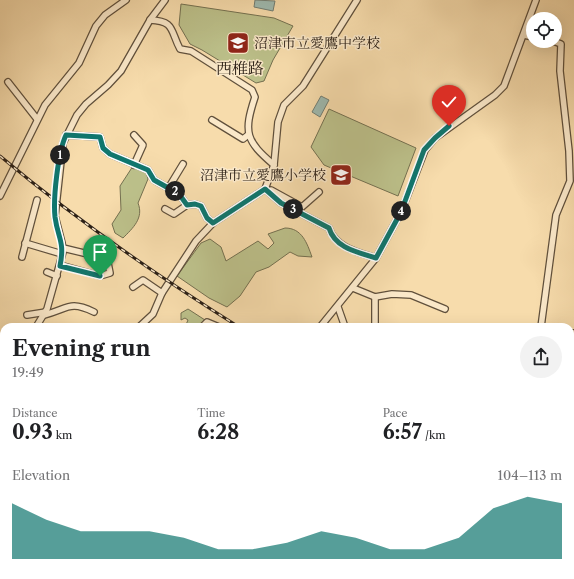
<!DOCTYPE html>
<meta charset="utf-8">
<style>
:root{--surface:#fff;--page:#f2f2f2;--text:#202124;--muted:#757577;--accent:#0f766e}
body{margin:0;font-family:"Libre Caslon Text","Noto Serif JP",serif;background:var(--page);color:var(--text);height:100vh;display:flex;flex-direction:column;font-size:15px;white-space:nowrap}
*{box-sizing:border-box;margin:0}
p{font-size:13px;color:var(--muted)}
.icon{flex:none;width:22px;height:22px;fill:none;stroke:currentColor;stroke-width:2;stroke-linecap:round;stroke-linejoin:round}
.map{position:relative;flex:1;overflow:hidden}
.panel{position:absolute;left:0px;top:323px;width:574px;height:256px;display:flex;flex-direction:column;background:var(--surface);border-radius:12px 12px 0 0;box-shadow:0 4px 16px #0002}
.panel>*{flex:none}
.controls{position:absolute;left:526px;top:12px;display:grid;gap:8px}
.controls a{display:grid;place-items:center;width:36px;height:36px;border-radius:50%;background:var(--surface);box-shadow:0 4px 16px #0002;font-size:20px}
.pin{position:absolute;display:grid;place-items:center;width:34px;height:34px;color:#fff;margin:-41px -17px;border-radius:50% 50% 50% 0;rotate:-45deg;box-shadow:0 0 4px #0007}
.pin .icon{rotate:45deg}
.km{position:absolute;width:20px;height:20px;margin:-10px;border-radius:50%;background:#222;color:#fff;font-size:11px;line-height:20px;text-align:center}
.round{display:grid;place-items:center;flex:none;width:42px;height:42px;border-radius:21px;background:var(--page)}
.headline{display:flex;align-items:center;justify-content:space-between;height:68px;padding:0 12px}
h1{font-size:22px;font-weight:800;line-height:30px}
.figures{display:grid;grid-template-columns:repeat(3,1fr);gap:6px;height:68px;padding:4px 12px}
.figures div{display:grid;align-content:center}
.figures b{font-size:20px;font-weight:800}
.figures small{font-size:11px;font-weight:400}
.figures p{font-size:11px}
.chart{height:112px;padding:8px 12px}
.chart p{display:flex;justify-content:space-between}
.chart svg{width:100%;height:72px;margin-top:4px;fill:var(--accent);opacity:.7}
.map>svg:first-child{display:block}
</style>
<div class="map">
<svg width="574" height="579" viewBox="0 0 574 579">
<rect width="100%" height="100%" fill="#f7dcac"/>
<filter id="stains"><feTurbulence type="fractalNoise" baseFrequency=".005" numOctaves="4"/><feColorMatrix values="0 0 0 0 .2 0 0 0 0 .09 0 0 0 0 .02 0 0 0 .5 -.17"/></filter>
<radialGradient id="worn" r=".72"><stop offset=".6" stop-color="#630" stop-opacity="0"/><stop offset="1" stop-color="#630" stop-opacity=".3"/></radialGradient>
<g fill="#bcc08a" stroke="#747050">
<polygon points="181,4 274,18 293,26 273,60 264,81 256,83 202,50 190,44 179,25"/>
<polygon points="329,109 416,148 398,196 324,165 311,147"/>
<path d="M133 166 146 172 148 179 138 203C144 218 133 228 123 238L115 233 112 224 121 210 120 186Z"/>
<path d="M285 228C302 228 307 243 312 257L298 256 290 252 269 267 256 272 240 296 227 307 209 298 177 276 201 243 210 239 221 247 226 261 258 241 268 249 274 243 268 234Z"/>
<polygon points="188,309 205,320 200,327 185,327 188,320 185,318 181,320 181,313"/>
</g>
<g fill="#9ebab0" stroke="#717d73">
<polygon points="255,0 275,1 273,11 254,7"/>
<polygon points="321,96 329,100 320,117 312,112"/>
</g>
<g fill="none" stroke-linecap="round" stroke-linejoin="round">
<g stroke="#60503c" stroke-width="8">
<g id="street">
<path d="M150 20C175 21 170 30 180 49L191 51 252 90 255 97C243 133 246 141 274 165"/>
<polyline points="524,35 533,37"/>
<polyline points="8,82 37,119"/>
<polyline points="212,120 243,139 248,135"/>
<polyline points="66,135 100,137 103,148 110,154 148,170 154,180 179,194 187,205 195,204 201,206 207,218 213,223"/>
<polyline points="134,135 143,145 134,165"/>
<polyline points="169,187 183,164"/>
<path d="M265 189 281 203 329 228C335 247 357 252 376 258"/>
<polyline points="269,192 271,190 302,207 319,192"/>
<polyline points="0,196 45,105 79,63 96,26 105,15 126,0"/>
<polyline points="165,209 174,214 187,205"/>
<polyline points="25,243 62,254"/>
<polyline points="22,257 37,200"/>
<polyline points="60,265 100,276 110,273 108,263 100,257 63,248"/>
<polyline points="47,272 57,276"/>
<polyline points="133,287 143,280 162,293"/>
<polyline points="353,288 375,297 392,294 411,295 445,309"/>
<polyline points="338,307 345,327"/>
<polyline points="27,315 46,312"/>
<path d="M44 315C68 309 69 300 94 312"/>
<polyline points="36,327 47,309 63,252 62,243 55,216 63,143 77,115 86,104 108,85 121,71 150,20 165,0"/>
<polyline points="139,327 153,314 162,293 196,241 213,223 265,189 274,165 278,122 284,105 303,86 357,0"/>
<polyline points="202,327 207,322 219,327"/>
<polyline points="320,327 376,258 401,212 425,150 435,138 495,95 504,86 536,0"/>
<polyline points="375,327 375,297"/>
<polyline points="541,327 556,215 570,181 569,151 560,71 561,44 553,41"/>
<polyline points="570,333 574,333"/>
<polyline points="0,369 4,371"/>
<polyline points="0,389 4,375"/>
<polyline points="0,402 4,403"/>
<polyline points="0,443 4,459"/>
<polyline points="570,477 574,478"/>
<polyline points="108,575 112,579"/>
<polyline points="115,575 135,578 159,579"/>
<polyline points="260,575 264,579"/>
<polyline points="551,575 551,579"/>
<polyline points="42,579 43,576"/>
<polyline points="67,579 68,575"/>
<polyline points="209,579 210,575"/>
<polyline points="276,579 279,575"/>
<polyline points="331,579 331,575"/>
<polyline points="350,579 350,575"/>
<polyline points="372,579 373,575"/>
<polyline points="428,579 428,575"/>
<polyline points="484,579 485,575"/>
</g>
</g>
<g stroke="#2d2117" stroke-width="11">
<g id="primary">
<polyline points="0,463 4,467"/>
<polyline points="0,486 4,477"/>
</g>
</g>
<use href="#street" stroke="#fae8c9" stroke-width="5.5"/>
<use href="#primary" stroke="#ecbe76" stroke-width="9"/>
<g stroke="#2d2117" stroke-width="3">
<g id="rail">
<path d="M0 156C75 219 156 275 239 327"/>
<polyline points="570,487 574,488"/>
</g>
</g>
<use href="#rail" stroke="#fae8c9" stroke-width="1.5" stroke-dasharray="4.5" stroke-linecap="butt"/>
</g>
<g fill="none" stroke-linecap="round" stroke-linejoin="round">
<g stroke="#fff" stroke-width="8">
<path id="route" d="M100 276 60 266C65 241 58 239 55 217 53 198 58 152 66 135L100 137 103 148 110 154 148 170 154 180 179 194 187 205 195 204 201 206 207 218 213 223 265 189 281 203 329 228C335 248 357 252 376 258L401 212 424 150 435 138 449 126"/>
</g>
<use href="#route" stroke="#0f766e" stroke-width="5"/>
</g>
<defs>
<g id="school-square" transform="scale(1.15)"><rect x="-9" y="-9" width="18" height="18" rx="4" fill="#8f2418" stroke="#fae8c9"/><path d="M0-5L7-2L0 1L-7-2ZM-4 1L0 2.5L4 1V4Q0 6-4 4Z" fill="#fff"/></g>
</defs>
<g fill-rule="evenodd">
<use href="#school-square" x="238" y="43"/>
<use href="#school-square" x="341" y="175"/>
</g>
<g text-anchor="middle" stroke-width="3" stroke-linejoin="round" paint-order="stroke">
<g font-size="14" fill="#2d2117" stroke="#fae8c9" text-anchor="start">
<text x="254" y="48">沼津市立愛鷹中学校</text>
<text x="326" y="180" text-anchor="end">沼津市立愛鷹小学校</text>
</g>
<g font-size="16" fill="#2d2117" stroke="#fae8c9">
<text x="240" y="74">西椎路</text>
</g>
</g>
<rect width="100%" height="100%" filter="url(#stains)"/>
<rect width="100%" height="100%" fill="url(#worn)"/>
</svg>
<div class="controls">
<a><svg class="icon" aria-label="locate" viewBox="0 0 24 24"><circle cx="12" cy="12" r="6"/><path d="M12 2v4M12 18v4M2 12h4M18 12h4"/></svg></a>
</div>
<div class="pin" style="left:100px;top:276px;background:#1e9e55"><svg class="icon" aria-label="arrive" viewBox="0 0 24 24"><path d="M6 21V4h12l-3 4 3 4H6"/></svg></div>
<div class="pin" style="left:449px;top:126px;background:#d93025"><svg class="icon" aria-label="check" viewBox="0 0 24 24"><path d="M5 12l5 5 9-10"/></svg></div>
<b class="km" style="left:60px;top:155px">1</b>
<b class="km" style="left:175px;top:191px">2</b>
<b class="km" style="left:293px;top:209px">3</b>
<b class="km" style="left:401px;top:211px">4</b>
<section class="panel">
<div class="headline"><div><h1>Evening run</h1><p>19:49</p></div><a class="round"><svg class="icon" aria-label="share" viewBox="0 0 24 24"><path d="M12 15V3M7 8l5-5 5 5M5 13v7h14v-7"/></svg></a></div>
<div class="figures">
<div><p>Distance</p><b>0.93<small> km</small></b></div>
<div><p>Time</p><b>6:28</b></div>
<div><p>Pace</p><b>6:57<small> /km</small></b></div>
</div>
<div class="chart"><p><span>Elevation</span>104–113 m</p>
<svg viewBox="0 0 160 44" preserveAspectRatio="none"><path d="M0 44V10L10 20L20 27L30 27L40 27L50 31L60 38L70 38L80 34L90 27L100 31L110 38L120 38L130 31L140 13L150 6L160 10V44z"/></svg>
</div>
</section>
</div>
